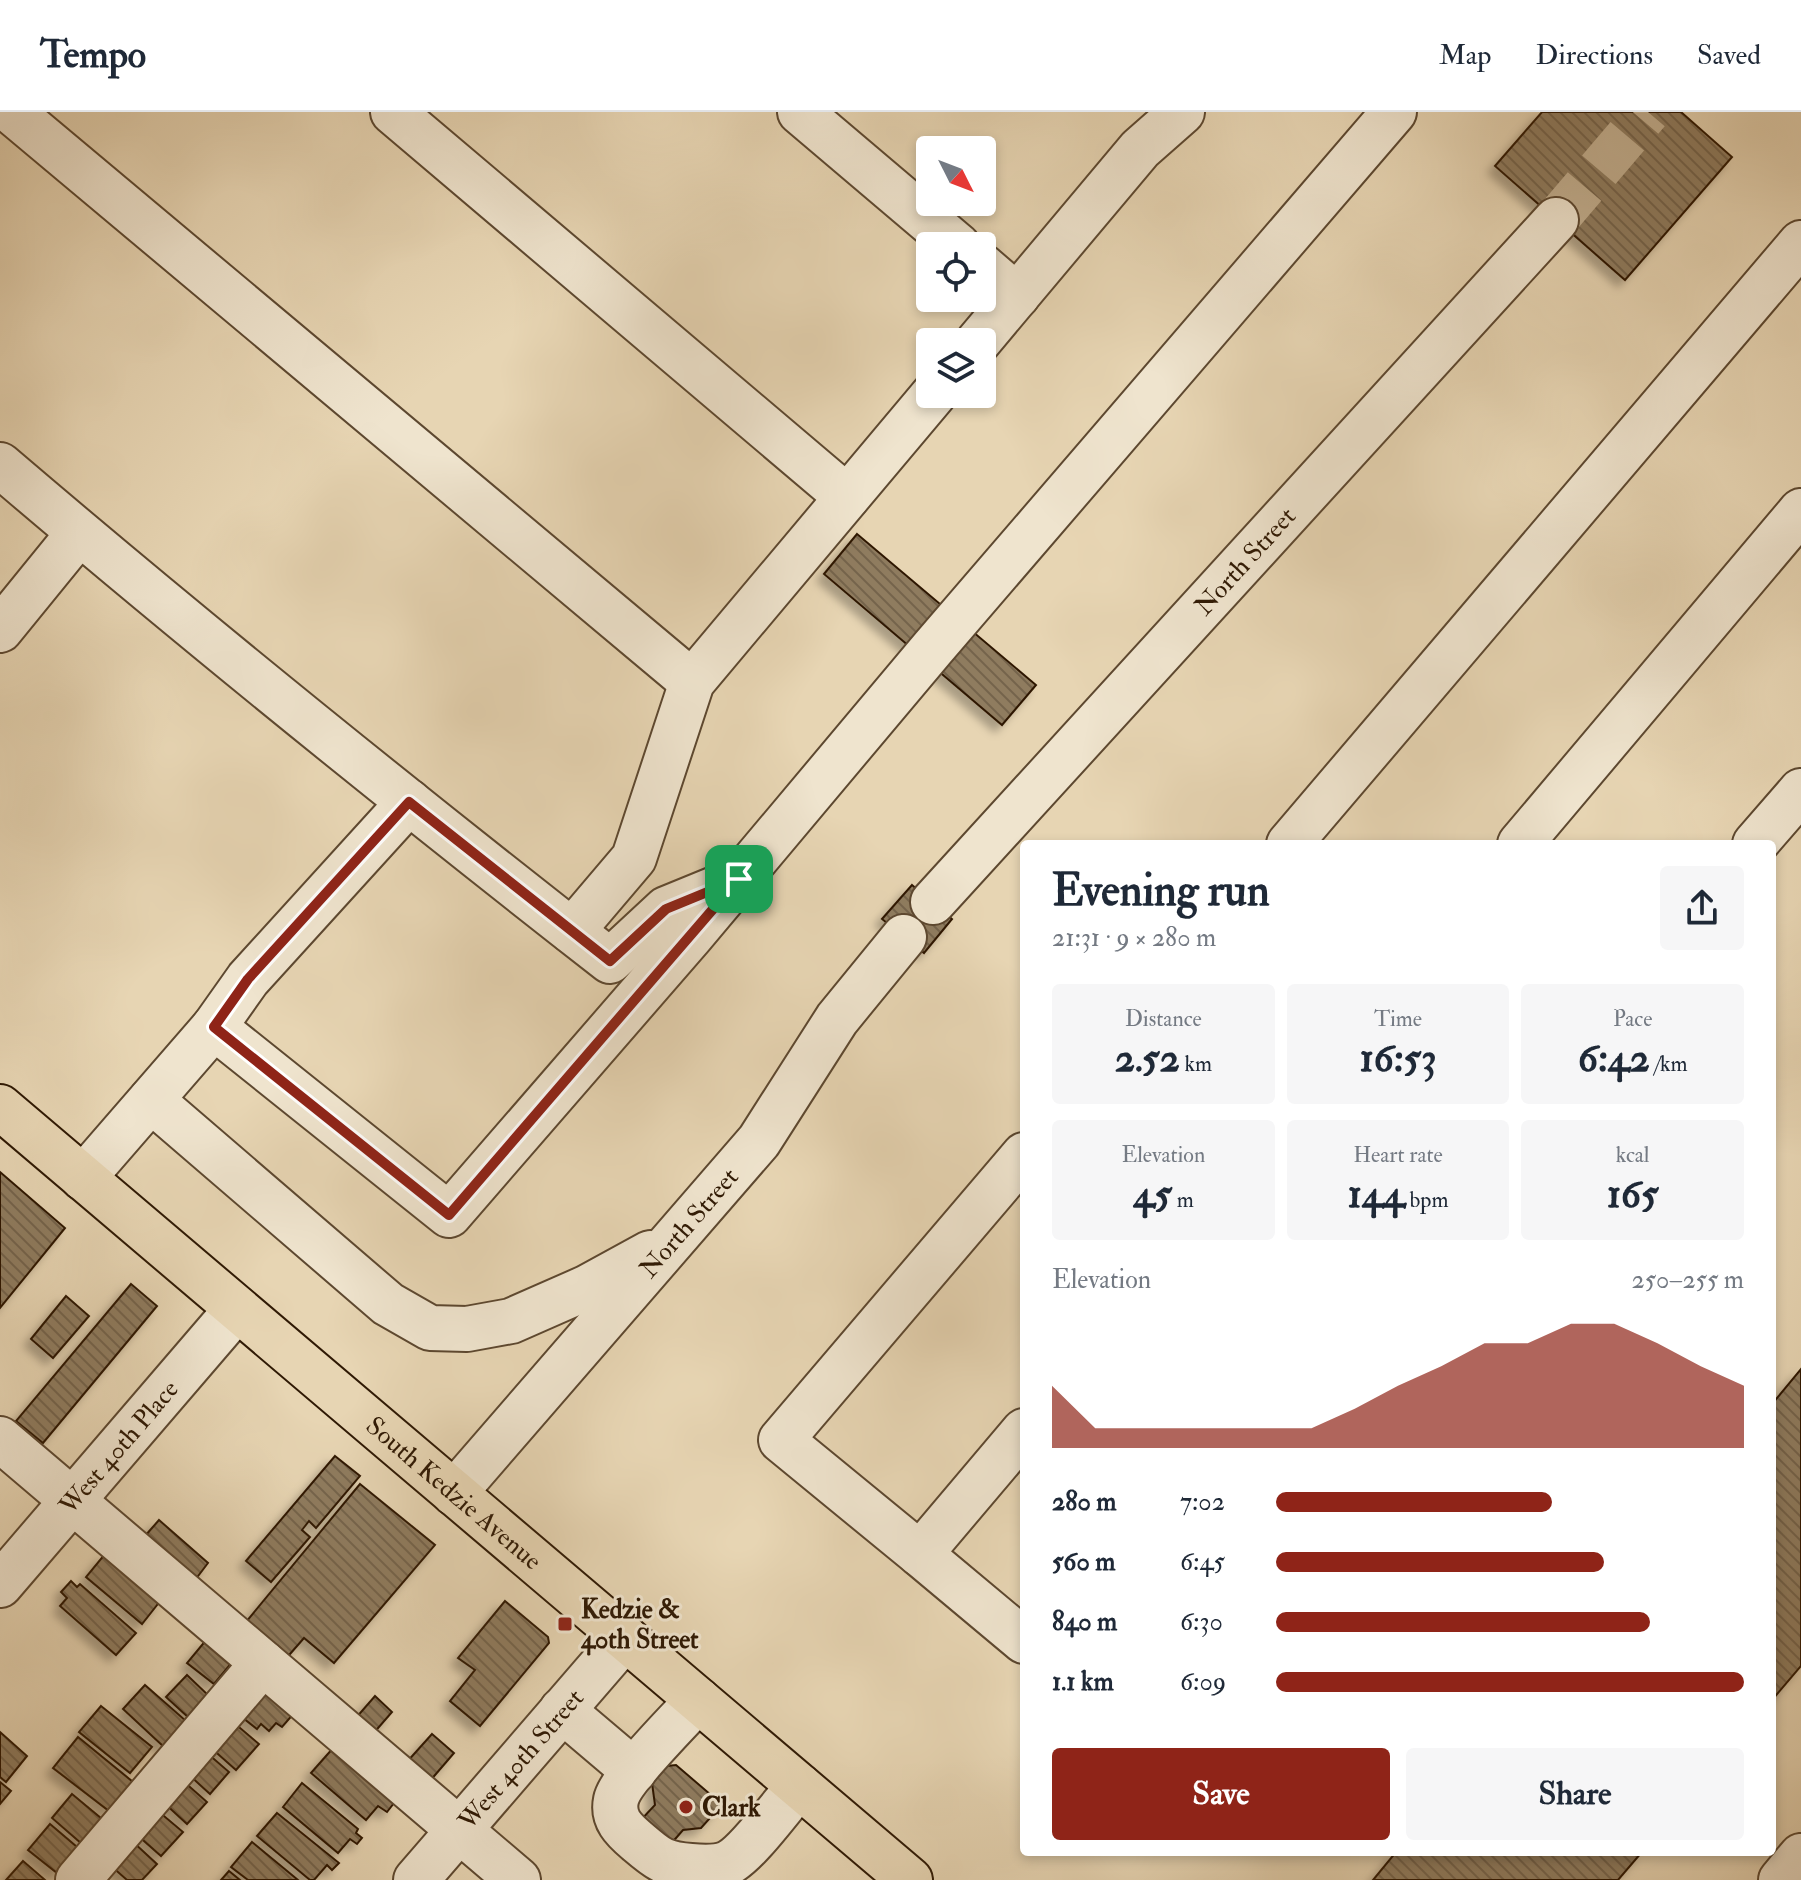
<!DOCTYPE html>
<meta charset="utf-8">
<style>
:root{--surface:#fff;--page:#f6f6f7;--text:#1f2937;--muted:#747a83;--line:#e0e1e3;--accent:#8f2418}
body{margin:0;font-family:"IM FELL Double Pica",serif;background:var(--page);color:var(--text);height:100vh;display:flex;flex-direction:column;font-size:30px;white-space:nowrap}
*{box-sizing:border-box;margin:0}
p{font-size:26px;color:var(--muted)}
.icon{flex:none;width:44px;height:44px;fill:none;stroke:currentColor;stroke-width:2;stroke-linecap:round;stroke-linejoin:round}
.map{position:relative;flex:1;overflow:hidden}
.side{position:absolute;left:1020px;top:728px;width:756px;height:1016px;display:flex;flex-direction:column;background:var(--surface);border-radius:8px;box-shadow:0 4px 12px #0003}
.side>*{flex:none}
.needle{width:52px;rotate:132deg}
.controls{position:absolute;left:916px;top:24px;display:grid;gap:16px}
.controls a{display:grid;place-items:center;width:80px;height:80px;border-radius:8px;background:var(--surface);box-shadow:0 4px 12px #0003;font-size:40px}
.pin{position:absolute;display:grid;place-items:center;width:68px;height:68px;color:#fff;margin:-34px;border-radius:16px;box-shadow:0 4px 12px #0006}
.round{display:grid;place-items:center;flex:none;width:84px;height:84px;border-radius:8px;background:var(--page)}
.head{display:flex;align-items:center;justify-content:space-between;height:136px;padding:0 32px}
h1{font-size:44px;font-weight:800;line-height:60px}
.figures{display:grid;grid-template-columns:repeat(3,1fr);gap:12px;height:136px;padding:8px 32px}
.figures div{display:grid;align-content:center;border-radius:8px;background:var(--page);text-align:center}
.figures b{font-size:40px;font-weight:800}
.figures small{font-size:22px;font-weight:400}
.figures p{font-size:22px}
.chart{height:224px;padding:16px 32px}
.chart p{display:flex;justify-content:space-between}
.chart svg{width:100%;height:144px;margin-top:8px;fill:var(--accent);opacity:.7}
.action{display:flex;gap:16px;margin-top:auto;padding:16px 32px}
.action a{flex:1;height:92px;border-radius:8px;background:var(--accent);color:#fff;font-size:32px;font-weight:800;line-height:92px;text-align:center}
.action a+a{background:var(--page);color:var(--text)}
ul{padding:0 32px;list-style:none;font-size:26px}
li{display:grid;grid-template-columns:128px 96px 1fr;align-items:center;height:60px}
li i{height:20px;border-radius:10px;background:var(--accent)}
header{display:flex;align-items:center;gap:48px;box-sizing:border-box;height:112px;padding:0 40px;background:var(--surface);border-bottom:2px solid var(--line)}
header strong{font-size:38px}
nav{display:flex;gap:44px;margin-inline-start:auto;font-size:28px}
.map>svg:first-child{display:block}
</style>
<header>
<strong>Tempo</strong>
<nav><a>Map</a><a>Directions</a><a>Saved</a></nav>
</header>
<div class="map">
<svg width="1801" height="1768" viewBox="0 0 1801 1768">
<defs>
<pattern id="building-back-hatch" width="6" height="6" patternUnits="userSpaceOnUse" patternTransform="scale(2)"><rect width="6" height="6" fill="#8f7b5f"/><path d="M-1 5l2 2M0 0l6 6M5-1l2 2" fill="none" stroke="#75644c"/></pattern>
<filter id="shadow"><feDropShadow dx="-7" dy="7" stdDeviation="4" flood-color="#0004"/></filter>
</defs>
<rect width="100%" height="100%" fill="#e7d5b3"/>
<filter id="stains"><feTurbulence type="fractalNoise" baseFrequency=".0025" numOctaves="4"/><feColorMatrix values="0 0 0 0 .2 0 0 0 0 .09 0 0 0 0 .02 0 0 0 .5 -.17"/></filter>
<radialGradient id="worn" r=".72"><stop offset=".6" stop-color="#630" stop-opacity="0"/><stop offset="1" stop-color="#630" stop-opacity=".3"/></radialGradient>
<g fill="url(#building-back-hatch)" stroke="#2f1904" stroke-width="2" filter="url(#shadow)">
<polygon points="1542,0 1681,0 1732,45 1625,168 1495,54"/>
<polygon points="857,422 1036,573 1002,613 824,462"/>
<polygon points="912,773 952,807 924,841 882,807"/>
<polygon points="0,1060 65,1116 0,1196"/>
<polygon points="131,1172 157,1194 43,1331 16,1309"/>
<polygon points="66,1184 89,1204 53,1246 31,1227"/>
<polygon points="1801,1257 1801,1554 1772,1588 1772,1292"/>
<polygon points="335,1344 360,1364 316,1416 309,1409 302,1418 310,1425 271,1470 246,1449"/>
<polygon points="360,1372 435,1433 334,1551 304,1526 283,1550 241,1516"/>
<polygon points="159,1408 208,1451 195,1468 145,1424"/>
<polygon points="105,1442 161,1488 142,1512 86,1465"/>
<polygon points="71,1469 77,1475 80,1472 136,1521 116,1543 60,1494 67,1486 61,1480"/>
<polygon points="505,1489 548,1525 549,1531 480,1614 450,1589 475,1558 458,1546"/>
<polygon points="207,1527 234,1548 214,1572 187,1551"/>
<polygon points="187,1563 209,1584 189,1606 166,1585"/>
<polygon points="145,1573 186,1609 164,1635 123,1597"/>
<polygon points="263,1573 295,1600 282,1615 276,1611 269,1619 261,1612 257,1617 238,1602"/>
<polygon points="375,1584 392,1600 372,1623 355,1607"/>
<polygon points="101,1594 152,1635 130,1661 79,1620"/>
<polygon points="233,1610 259,1632 236,1658 210,1635"/>
<polygon points="0,1620 27,1644 6,1670 0,1665"/>
<polygon points="432,1622 454,1641 429,1670 406,1651"/>
<polygon points="78,1625 133,1670 109,1699 53,1656"/>
<polygon points="334,1635 389,1681 386,1685 394,1691 387,1700 378,1694 366,1708 311,1661"/>
<polygon points="207,1641 229,1660 210,1682 188,1662"/>
<polygon points="676,1653 718,1689 719,1696 701,1716 683,1718 669,1734 639,1710 655,1693 652,1671 667,1654"/>
<polygon points="182,1668 207,1690 187,1712 162,1689"/>
<polygon points="0,1670 11,1679 0,1692"/>
<polygon points="302,1671 358,1717 356,1721 362,1726 357,1732 350,1727 338,1741 283,1695"/>
<polygon points="72,1682 102,1707 82,1732 52,1706"/>
<polygon points="158,1699 183,1720 161,1744 136,1722"/>
<polygon points="277,1701 339,1751 332,1758 327,1753 314,1768 310,1768 257,1724"/>
<polygon points="50,1712 77,1735 57,1761 28,1738"/>
<polygon points="132,1729 157,1752 142,1768 127,1768 110,1753"/>
<polygon points="252,1730 298,1768 248,1768 231,1755"/>
<polygon points="1396,1740 1642,1740 1618,1768 1373,1768"/>
<polygon points="23,1749 45,1768 6,1768"/>
<polygon points="229,1759 240,1768 221,1768"/>
</g>
<g fill="none" stroke-linecap="round" stroke-linejoin="round">
<polyline stroke="#c2af90" stroke-width="44" stroke-dasharray="44 22" stroke-linecap="butt" points="1556,108 1648,0"/>
<g stroke="#5d4830" stroke-width="48">
<g id="minor">
<polyline points="12,0 692,570"/>
<polyline points="393,0 847,385"/>
<polyline points="800,0 958,134"/>
<polyline points="982,154 1017,184"/>
<polyline points="978,230 1140,37 1182,0"/>
<path d="M0 353C199 523 404 688 610 849L666 797 732 770"/>
<polyline points="0,518 79,421"/>
<polyline points="1289,732 1801,131"/>
<polyline points="1520,732 1801,399"/>
<polyline points="1755,732 1801,679"/>
<path id="s1" d="M933 790 1556 108"/>
<polyline points="572,819 634,746 692,570 934,282"/>
<polyline points="214,915 248,867 409,690"/>
<polyline points="151,988 388,1192 430,1216 467,1217 511,1209 586,1176 650,1141"/>
<polyline points="83,1066 214,915 449,1103 691,824 932,537 1394,0"/>
<polyline points="1024,1319 920,1442 1024,1529"/>
<polyline points="0,1327 518,1768"/>
<path id="s2" d="M454 1381 759 1029 837 907 904 825"/>
<polyline points="920,1442 781,1328 1024,1043"/>
<path id="s3" d="M0 1473 237 1197"/>
<path d="M698 1588C681 1607 620 1667 616 1688 612 1707 624 1718 637 1729 658 1747 663 1752 691 1754 703 1755 717 1756 728 1751 747 1742 783 1692 799 1674"/>
<polyline points="562,1598 634,1659"/>
<polyline points="78,1768 263,1551"/>
<path id="s4" d="M416 1768 625 1526"/>
<polyline points="1781,1768 1801,1744"/>
</g>
</g>
<g stroke="#2f1904" stroke-width="48">
<g id="major">
<path id="s5" d="M0 995 910 1768"/>
</g>
</g>
<use href="#minor" stroke="#efe4ce" stroke-width="44"/>
<use href="#major" stroke="#e7d5b3" stroke-width="44"/>
</g>
<g fill="none" stroke-linecap="round" stroke-linejoin="round">
<g stroke="#fff" stroke-width="16">
<polygon id="route" points="409,690 610,849 666,797 739,767 449,1103 214,915 248,867"/>
</g>
<use href="#route" stroke="#8f2418" stroke-width="10"/>
</g>
<g fill="#8f2418" stroke="#efe4ce" stroke-width="3">
<rect x="557" y="1504" width="16" height="16" rx="4"/>
<circle cx="686" cy="1695" r="8"/>
</g>
<g text-anchor="middle" stroke-width="6" stroke-linejoin="round" paint-order="stroke">
<g font-size="26" fill="#2f1904" stroke="#efe4ce">
<text dy="9" stroke="none"><textPath href="#s1" startOffset="462">North Street</textPath></text>
<text dy="9" stroke="none"><textPath href="#s2" startOffset="358">North Street</textPath></text>
<text dy="9" stroke="none"><textPath href="#s3" startOffset="182">West 40th Place</textPath></text>
<text dy="9" stroke="none"><textPath href="#s5" startOffset="596">South Kedzie Avenue</textPath></text>
<text dy="9" stroke="none"><textPath href="#s4" startOffset="160">West 40th Street</textPath></text>
</g>
<g font-size="26" font-weight="bold" fill="#2f1904" stroke="#efe4ce" text-anchor="start">
<text x="581" y="1506">Kedzie &amp;<tspan x="581" dy="30">40th Street</tspan></text>
<text x="702" y="1704">Clark</text>
</g>
</g>
<rect width="100%" height="100%" filter="url(#stains)"/>
<rect width="100%" height="100%" fill="url(#worn)"/>
</svg>
<div class="controls">
<a><svg class="needle" viewBox="-14 -14 28 28"><path d="M0-13l5 13h-10z" fill="#e53935"/><path d="M0 13l5-13h-10z" fill="#747a83"/></svg></a>
<a><svg class="icon" aria-label="locate" viewBox="0 0 24 24"><circle cx="12" cy="12" r="6"/><path d="M12 2v4M12 18v4M2 12h4M18 12h4"/></svg></a>
<a><svg class="icon" aria-label="layers" viewBox="0 0 24 24"><path d="M12 4l9 5-9 5-9-5zM3 14l9 5 9-5"/></svg></a>
</div>
<div class="pin" style="left:739px;top:767px;background:#1e9e55"><svg class="icon" aria-label="arrive" viewBox="0 0 24 24"><path d="M6 21V4h12l-3 4 3 4H6"/></svg></div>
<section class="side">
<div class="head"><div><h1>Evening run</h1><p>21:31 · 9 × 280 m</p></div><a class="round"><svg class="icon" aria-label="share" viewBox="0 0 24 24"><path d="M12 15V3M7 8l5-5 5 5M5 13v7h14v-7"/></svg></a></div>
<div class="figures">
<div><p>Distance</p><b>2.52<small> km</small></b></div>
<div><p>Time</p><b>16:53</b></div>
<div><p>Pace</p><b>6:42<small> /km</small></b></div>
</div>
<div class="figures">
<div><p>Elevation</p><b>45<small> m</small></b></div>
<div><p>Heart rate</p><b>144<small> bpm</small></b></div>
<div><p>kcal</p><b>165</b></div>
</div>
<div class="chart"><p><span>Elevation</span>250–255 m</p>
<svg viewBox="0 0 160 44" preserveAspectRatio="none"><path d="M0 44V25L10 38L20 38L30 38L40 38L50 38L60 38L70 32L80 25L90 19L100 12L110 12L120 6L130 6L140 12L150 19L160 25V44z"/></svg>
</div>
<ul>
<li><b>280 m</b>7:02<i style="width:59%"></i></li>
<li><b>560 m</b>6:45<i style="width:70%"></i></li>
<li><b>840 m</b>6:30<i style="width:80%"></i></li>
<li><b>1.1 km</b>6:09<i style="width:100%"></i></li>
</ul>
<div class="action"><a>Save</a><a>Share</a></div>
</section>
</div>
